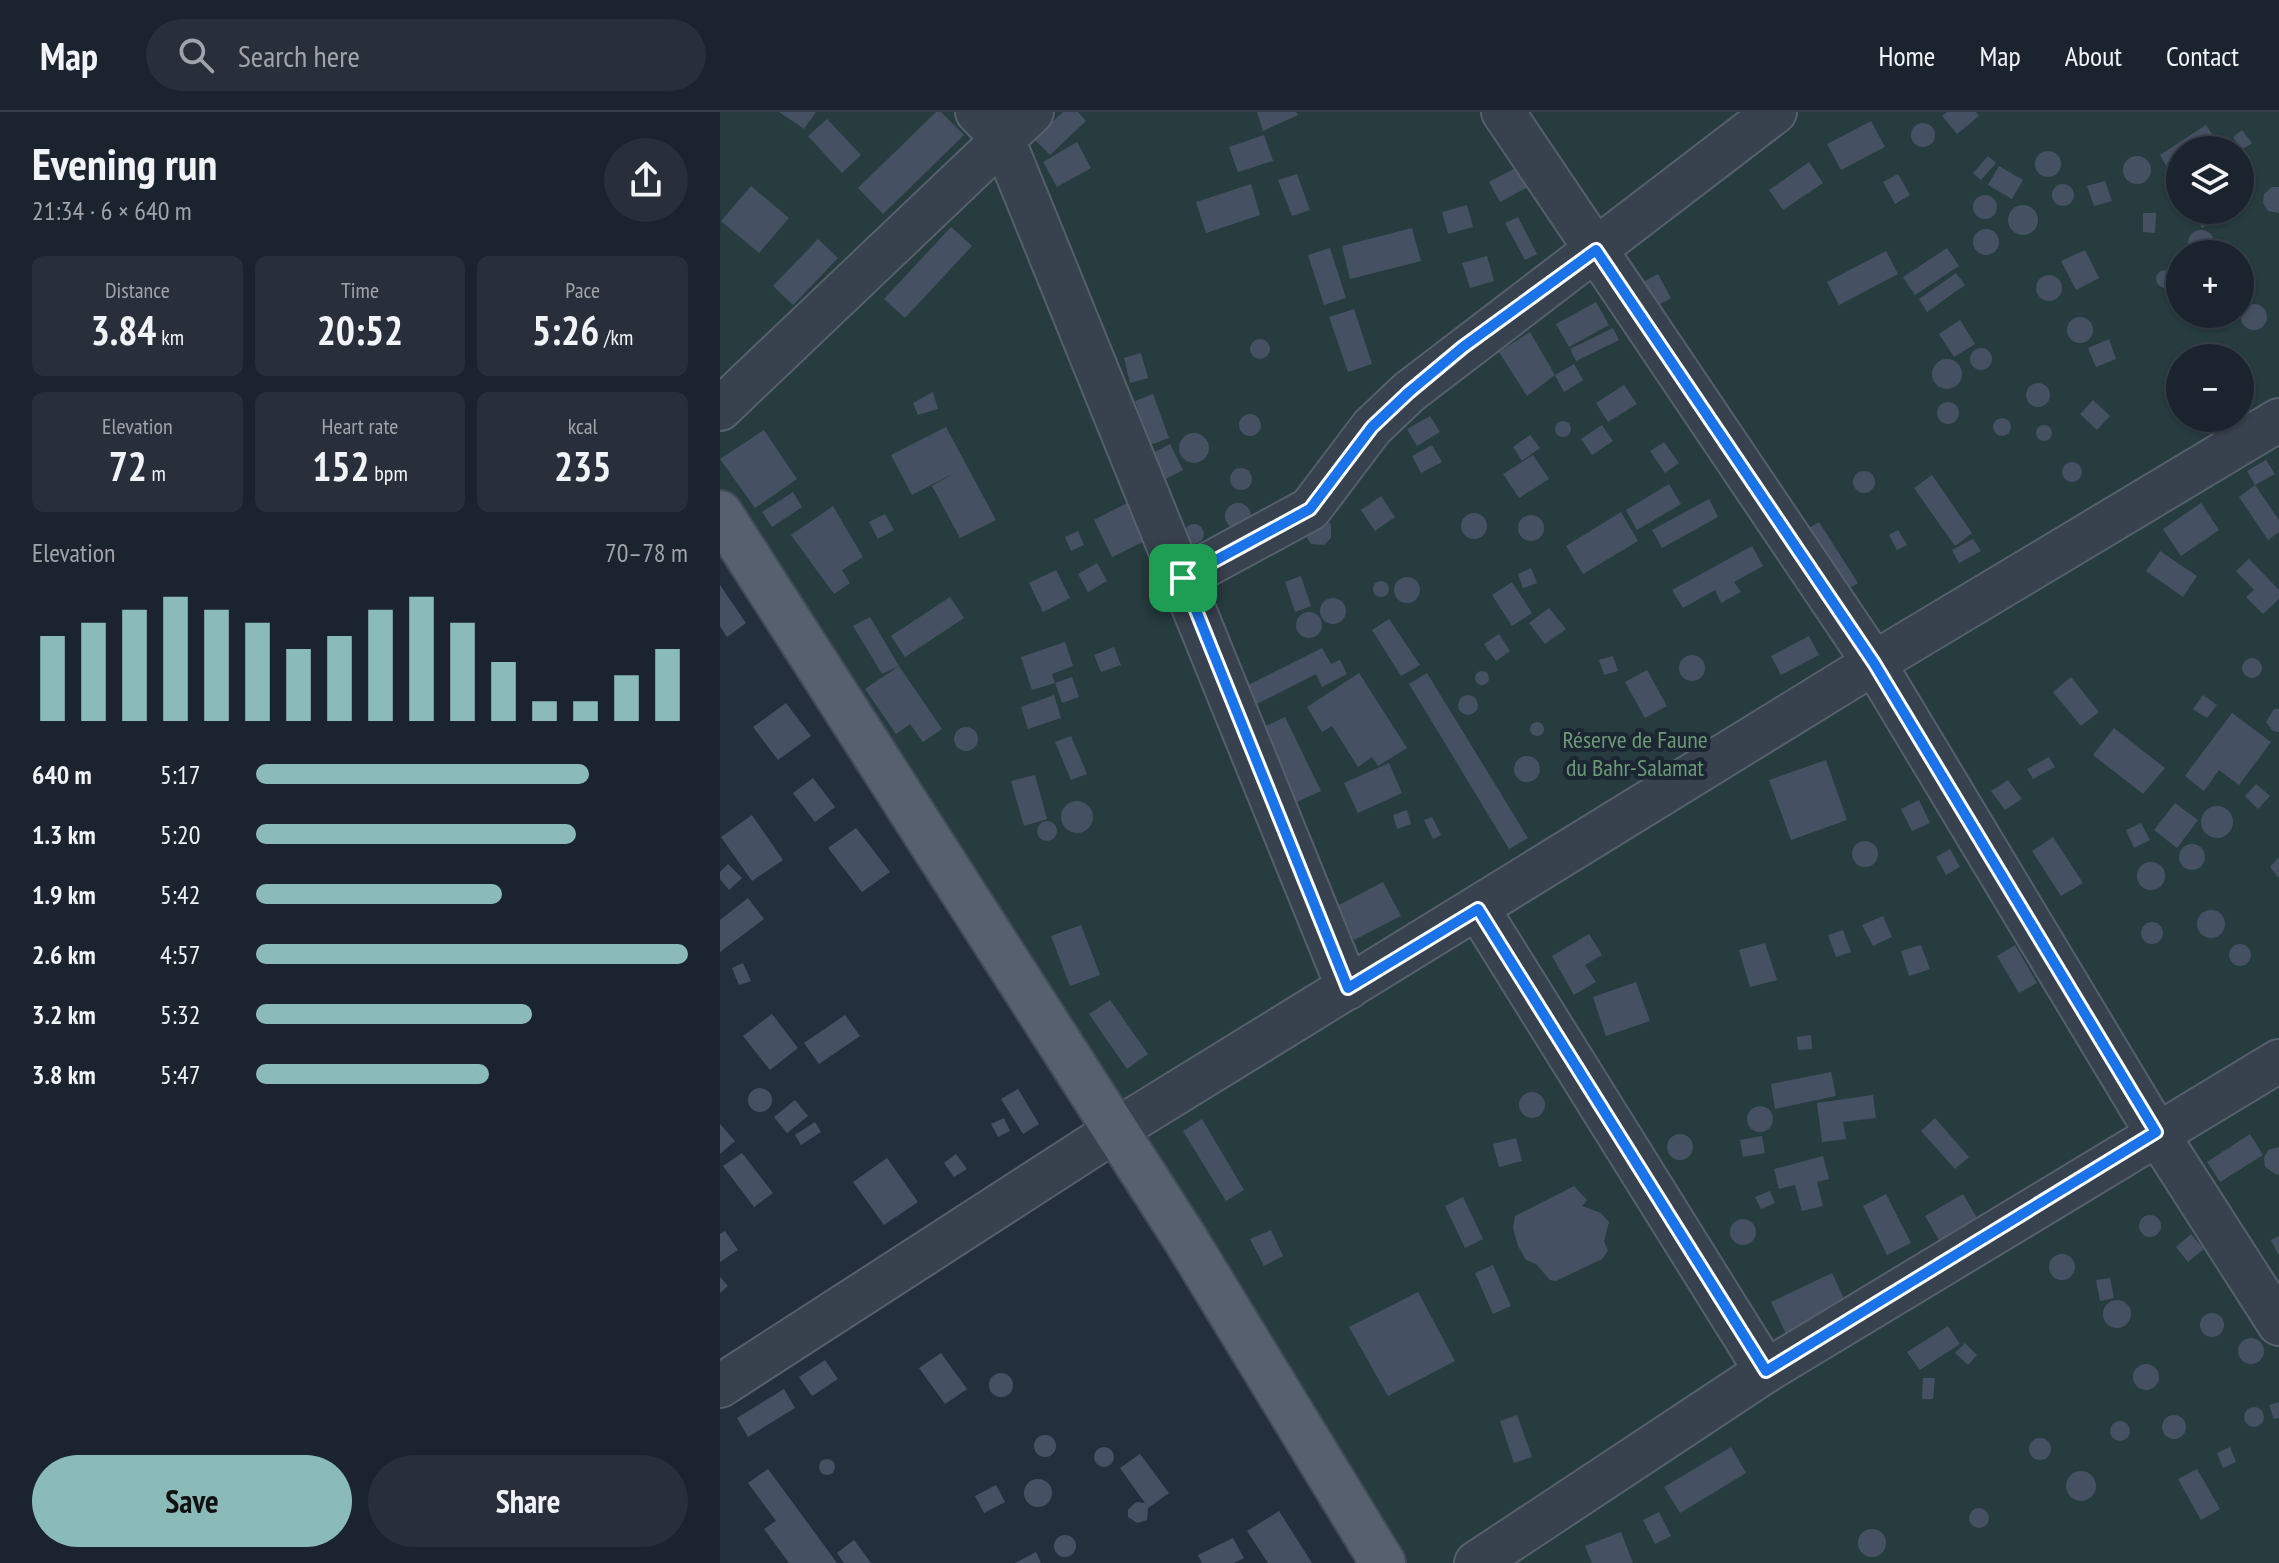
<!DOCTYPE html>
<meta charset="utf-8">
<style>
:root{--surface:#1b232e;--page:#282f3a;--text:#f1f3f6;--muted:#a0a4aa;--line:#39404a;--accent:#8bbbb9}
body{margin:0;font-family:"PT Sans Narrow",sans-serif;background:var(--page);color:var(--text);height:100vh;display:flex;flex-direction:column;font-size:30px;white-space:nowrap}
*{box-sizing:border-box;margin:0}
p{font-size:26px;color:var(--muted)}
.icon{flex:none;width:44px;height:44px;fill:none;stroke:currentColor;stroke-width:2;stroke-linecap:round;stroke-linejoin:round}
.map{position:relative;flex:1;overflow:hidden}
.side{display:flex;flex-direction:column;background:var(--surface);width:720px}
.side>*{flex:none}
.fabs{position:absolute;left:1446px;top:24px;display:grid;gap:16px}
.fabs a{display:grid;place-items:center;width:88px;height:88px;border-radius:50%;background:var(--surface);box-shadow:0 2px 6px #0004,0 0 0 2px var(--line);font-size:40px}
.pin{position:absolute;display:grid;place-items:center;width:68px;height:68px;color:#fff;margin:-34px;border-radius:16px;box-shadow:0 4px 12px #0006}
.round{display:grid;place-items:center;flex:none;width:84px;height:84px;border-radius:42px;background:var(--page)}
.headline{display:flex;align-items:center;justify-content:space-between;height:136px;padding:0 32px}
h1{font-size:44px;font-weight:800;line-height:60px}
.stats{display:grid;grid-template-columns:repeat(3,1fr);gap:12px;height:136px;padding:8px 32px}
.stats div{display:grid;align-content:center;border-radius:12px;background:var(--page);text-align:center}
.stats b{font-size:40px;font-weight:800}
.stats small{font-size:22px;font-weight:400}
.stats p{font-size:22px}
.chart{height:224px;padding:16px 32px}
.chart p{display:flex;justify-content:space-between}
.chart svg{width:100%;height:144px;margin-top:8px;stroke:var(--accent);stroke-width:6}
.cta{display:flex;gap:16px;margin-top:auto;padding:16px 32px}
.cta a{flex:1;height:92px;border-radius:48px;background:var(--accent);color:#111;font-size:32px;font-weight:800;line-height:92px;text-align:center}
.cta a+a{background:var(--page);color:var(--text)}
ul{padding:0 32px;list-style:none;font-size:26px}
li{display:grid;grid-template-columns:128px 96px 1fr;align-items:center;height:60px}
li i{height:20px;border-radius:10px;background:var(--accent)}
header{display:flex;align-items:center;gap:48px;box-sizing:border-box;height:112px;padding:0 40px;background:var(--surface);border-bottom:2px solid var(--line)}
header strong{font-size:38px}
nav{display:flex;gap:44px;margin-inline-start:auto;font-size:28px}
.search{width:560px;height:72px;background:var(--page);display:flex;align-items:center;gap:20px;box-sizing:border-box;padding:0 28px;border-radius:44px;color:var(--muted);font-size:30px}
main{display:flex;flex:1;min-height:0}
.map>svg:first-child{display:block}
</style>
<header>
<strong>Map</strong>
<div class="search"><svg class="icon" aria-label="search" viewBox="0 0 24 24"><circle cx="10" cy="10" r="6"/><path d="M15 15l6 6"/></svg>Search here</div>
<nav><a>Home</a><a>Map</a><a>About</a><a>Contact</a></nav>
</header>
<main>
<section class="side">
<div class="headline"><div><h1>Evening run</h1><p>21:34 · 6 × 640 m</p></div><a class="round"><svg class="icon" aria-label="share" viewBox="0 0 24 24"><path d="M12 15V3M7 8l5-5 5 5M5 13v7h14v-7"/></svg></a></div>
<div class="stats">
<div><p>Distance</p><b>3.84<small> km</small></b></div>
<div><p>Time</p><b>20:52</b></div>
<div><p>Pace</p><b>5:26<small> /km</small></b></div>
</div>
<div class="stats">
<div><p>Elevation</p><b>72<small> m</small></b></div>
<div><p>Heart rate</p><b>152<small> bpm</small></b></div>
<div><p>kcal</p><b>235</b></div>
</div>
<div class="chart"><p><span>Elevation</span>70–78 m</p>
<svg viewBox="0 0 160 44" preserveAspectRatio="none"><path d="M5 44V18M15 44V14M25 44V10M35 44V6M45 44V10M55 44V14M65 44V22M75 44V18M85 44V10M95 44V6M105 44V14M115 44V26M125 44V38M135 44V38M145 44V30M155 44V22"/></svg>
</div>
<ul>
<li><b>640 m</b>5:17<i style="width:77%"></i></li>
<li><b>1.3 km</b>5:20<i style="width:74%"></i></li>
<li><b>1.9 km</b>5:42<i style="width:57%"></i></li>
<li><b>2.6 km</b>4:57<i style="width:100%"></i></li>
<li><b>3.2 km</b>5:32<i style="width:64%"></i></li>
<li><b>3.8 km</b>5:47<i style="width:54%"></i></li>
</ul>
<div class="cta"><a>Save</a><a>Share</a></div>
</section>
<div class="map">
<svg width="1559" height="1451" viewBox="0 0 1559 1451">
<rect width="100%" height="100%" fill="#242f3e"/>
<path fill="#263c3f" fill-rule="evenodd" d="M0 0H1559V1451H663L0 401ZM1460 38H1520V98H1460ZM1460 142H1520V202H1460ZM1460 246H1520V306H1460Z"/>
<g fill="#455162">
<polygon points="59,0 96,0 84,17"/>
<polygon points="216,0 221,0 244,23 163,102 138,76"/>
<polygon points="343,0 358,0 366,9 330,43 314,27"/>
<polygon points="537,0 576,0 578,3 543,19"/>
<polygon points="1227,0 1256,0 1259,4 1237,22 1222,4"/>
<polygon points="107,7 141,43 122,61 88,24"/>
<polygon points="1151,9 1165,35 1121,58 1107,32"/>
<circle cx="1203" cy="23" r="12"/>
<polygon points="1486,13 1503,38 1460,38 1460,78 1440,43"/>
<polygon points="1522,18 1532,31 1521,38 1513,25"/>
<polygon points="544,23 553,49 518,60 509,35"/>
<polygon points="357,30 371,56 337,75 323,50"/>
<circle cx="1328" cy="52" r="13"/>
<polygon points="1268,44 1276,51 1261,68 1253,61"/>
<circle cx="1417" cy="58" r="14"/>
<polygon points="1089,50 1103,71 1063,98 1049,78"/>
<polygon points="1279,54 1303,68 1292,87 1268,73"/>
<polygon points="797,55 808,75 780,90 769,70"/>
<polygon points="577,62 590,98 572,104 558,68"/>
<polygon points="1178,62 1190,83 1175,92 1163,70"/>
<polygon points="1385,69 1392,89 1374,94 1367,74"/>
<polygon points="531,72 540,103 486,121 476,90"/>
<circle cx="1343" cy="83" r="11"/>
<polygon points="31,74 69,106 39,141 1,109"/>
<polygon points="1552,75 1559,75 1559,101 1548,99 1543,91 1544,82"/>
<circle cx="1265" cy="95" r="12"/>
<polygon points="747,93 753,115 728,122 722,100"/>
<circle cx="1303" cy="108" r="15"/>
<polygon points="1471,98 1502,98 1505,103 1482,116"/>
<polygon points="1423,101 1436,101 1435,121 1423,120"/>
<polygon points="798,105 817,142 805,148 785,111"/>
<polygon points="231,115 252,134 185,206 164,187"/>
<polygon points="692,116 701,149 630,167 622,134"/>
<circle cx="1266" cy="130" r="13"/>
<circle cx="1481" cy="131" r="13"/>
<polygon points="98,127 118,146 73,193 53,174"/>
<polygon points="610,136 626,186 604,193 588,143"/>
<polygon points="1227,136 1239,154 1195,183 1183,165"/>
<polygon points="1365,138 1379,166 1356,178 1341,149"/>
<polygon points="1166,139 1178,162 1119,193 1107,170"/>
<polygon points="767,144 774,169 750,176 742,151"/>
<circle cx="1445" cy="167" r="9"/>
<polygon points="1236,161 1245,173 1207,200 1199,187"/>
<polygon points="938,162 951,186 937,194 923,170"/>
<circle cx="1329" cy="176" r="13"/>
<polygon points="1520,169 1528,173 1531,184 1520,195"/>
<polygon points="876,190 889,213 849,235 836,212"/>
<circle cx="1534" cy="205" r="13"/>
<polygon points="634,197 652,252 628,260 609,205"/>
<circle cx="1360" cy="218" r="13"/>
<polygon points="1240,208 1255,232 1234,245 1219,222"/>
<polygon points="893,216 899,228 856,249 850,237"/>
<polygon points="810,220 835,263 807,284 779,240"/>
<circle cx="540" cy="237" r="10"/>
<polygon points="1389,227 1396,247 1376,255 1368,236"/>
<circle cx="1261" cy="247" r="11"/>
<polygon points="421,241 428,266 410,271 404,246"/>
<circle cx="1227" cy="262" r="15"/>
<polygon points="854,252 863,268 844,280 835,263"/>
<circle cx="1318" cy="283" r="12"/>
<polygon points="904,273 917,292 888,310 876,291"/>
<polygon points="213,280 218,297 198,303 193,291"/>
<polygon points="433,282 449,326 430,333 415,289"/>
<polygon points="1373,288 1390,304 1377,318 1360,302"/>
<circle cx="1228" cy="301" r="11"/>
<circle cx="530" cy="313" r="11"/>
<polygon points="710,304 720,320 697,334 687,317"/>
<circle cx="1282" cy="315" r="9"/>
<circle cx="843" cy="317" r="8"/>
<circle cx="1324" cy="321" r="8"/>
<polygon points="882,313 893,329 872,343 861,327"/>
<polygon points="226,315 276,408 240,426 212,374 236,360 192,383 171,343"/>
<polygon points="44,318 77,367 35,396 0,347"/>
<circle cx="474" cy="336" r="15"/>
<polygon points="810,323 820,336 802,349 793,335"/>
<polygon points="944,330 959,351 945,361 930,339"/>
<polygon points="450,332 463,358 446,367 433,341"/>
<polygon points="712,333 722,350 701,361 692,344"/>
<polygon points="813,343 829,367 799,386 783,362"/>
<polygon points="1546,348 1555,362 1535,373 1527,359"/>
<circle cx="1352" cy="360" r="10"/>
<circle cx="521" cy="367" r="11"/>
<circle cx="1144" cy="370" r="11"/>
<polygon points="1212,363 1252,421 1235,434 1194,376"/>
<polygon points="949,372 961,392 917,418 906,398"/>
<polygon points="1535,373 1559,408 1559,420 1548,428 1519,385"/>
<polygon points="73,380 82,395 52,415 42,400"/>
<polygon points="661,384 675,405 655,419 641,398"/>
<polygon points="989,387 998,405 942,436 932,418"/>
<polygon points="409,390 427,428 392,445 374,408"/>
<circle cx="518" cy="404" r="13"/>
<polygon points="1481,391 1499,418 1461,444 1443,417"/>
<polygon points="113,394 143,445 122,458 130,471 114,482 71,423"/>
<polygon points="901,400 918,429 863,462 846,434"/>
<circle cx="754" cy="414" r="13"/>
<polygon points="165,402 174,418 158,427 149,410"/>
<circle cx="811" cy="416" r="13"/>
<polygon points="604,407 611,412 611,426 604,433 591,432 584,421"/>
<polygon points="1099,410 1138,471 1120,482 1081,421"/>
<circle cx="474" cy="422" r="10"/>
<polygon points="1178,418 1187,433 1177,438 1169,423"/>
<polygon points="358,419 364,433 351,439 345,425"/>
<polygon points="1253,427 1261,439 1239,451 1232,438"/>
<polygon points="1032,434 1043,454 1014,470 1021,480 1001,491 995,478 963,496 952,478"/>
<polygon points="1440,439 1477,464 1463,485 1426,459"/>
<polygon points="1529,447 1559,478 1559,487 1543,502 1526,485 1534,478 1516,459"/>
<polygon points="377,451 387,469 368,480 358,462"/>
<polygon points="811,456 817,471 803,476 798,462"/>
<polygon points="336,458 350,486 323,500 309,471"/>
<polygon points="581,464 591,494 575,500 565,470"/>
<circle cx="687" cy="478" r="13"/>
<circle cx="661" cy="477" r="8"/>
<polygon points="792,470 812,501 792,514 772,483"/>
<polygon points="0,473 26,511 7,525 0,514"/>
<polygon points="230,485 244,506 185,545 171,524"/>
<circle cx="613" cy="499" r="13"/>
<polygon points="829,496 846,517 825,532 809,511"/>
<circle cx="589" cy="513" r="13"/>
<polygon points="150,505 179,554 162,562 133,514"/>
<polygon points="669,507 700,553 681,564 652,518"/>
<polygon points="779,522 790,539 776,549 764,532"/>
<polygon points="1089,524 1099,543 1061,563 1051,544"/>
<polygon points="345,530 353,554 332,562 335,571 312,578 301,545"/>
<polygon points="394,535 401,553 381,560 374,543"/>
<polygon points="602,536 611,552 620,548 627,562 602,575 596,562 535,593 526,574"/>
<circle cx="972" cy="556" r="13"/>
<polygon points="893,544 898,559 884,563 879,548"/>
<circle cx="1532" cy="556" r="10"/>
<polygon points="179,554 222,617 203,630 190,612 176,622 145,577"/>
<polygon points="927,558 947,594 925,606 905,570"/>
<circle cx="762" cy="566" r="7"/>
<polygon points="639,561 687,636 658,654 652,645 638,655 612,614 602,620 587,595"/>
<polygon points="707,561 808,726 789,737 689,572"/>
<polygon points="352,565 359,585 342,591 335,571"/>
<polygon points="1351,565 1379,600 1361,614 1333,580"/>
<circle cx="748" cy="593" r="10"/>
<polygon points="334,583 341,606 308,617 301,595"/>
<polygon points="1483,583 1497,593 1487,606 1473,597"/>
<polygon points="66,591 91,624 58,648 33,615"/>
<polygon points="1554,597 1559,597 1559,620 1553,619 1546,610"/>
<polygon points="1512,601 1551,630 1519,673 1499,658 1484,679 1465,664"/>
<polygon points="565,605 601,679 575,691 539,617"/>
<circle cx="817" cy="617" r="7"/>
<circle cx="246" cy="627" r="12"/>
<polygon points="1394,616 1445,656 1423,682 1373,643"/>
<polygon points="351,624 367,662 351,668 335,630"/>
<circle cx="807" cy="657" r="13"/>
<polygon points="1329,645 1335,655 1313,667 1307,657"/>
<polygon points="1106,648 1127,708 1071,728 1049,668"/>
<polygon points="669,651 682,681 638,701 624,671"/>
<polygon points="315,663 327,707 304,714 291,669"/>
<polygon points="93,666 115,695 95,710 73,681"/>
<polygon points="1288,668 1302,687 1285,698 1271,679"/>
<polygon points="1536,672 1550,684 1538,697 1525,684"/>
<polygon points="1199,688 1210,711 1192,719 1181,697"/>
<circle cx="357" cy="705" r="16"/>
<polygon points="1455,691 1478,708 1457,736 1434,718"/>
<circle cx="1497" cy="710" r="16"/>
<polygon points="687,698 691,712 677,717 673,703"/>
<polygon points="32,703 63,748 32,769 1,725"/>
<polygon points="712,705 721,723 713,727 704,708"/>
<circle cx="327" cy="719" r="10"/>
<polygon points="1421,711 1430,728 1414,736 1406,718"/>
<polygon points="136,716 170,760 142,780 108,736"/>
<polygon points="1333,725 1363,771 1341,784 1312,739"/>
<circle cx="1145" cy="742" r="13"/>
<circle cx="1472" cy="745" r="13"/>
<polygon points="1230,737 1240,755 1226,763 1216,745"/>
<polygon points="1559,745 1559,766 1550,755"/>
<circle cx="1431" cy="764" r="14"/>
<polygon points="8,752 22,766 9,778 0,767 0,760"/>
<polygon points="663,770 681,804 634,828 617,794"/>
<polygon points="28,786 44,807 0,840 0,808"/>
<circle cx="1491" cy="812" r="14"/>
<polygon points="1163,804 1172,825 1153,834 1142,813"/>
<circle cx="1432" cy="821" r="11"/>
<polygon points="361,813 380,863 350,874 331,824"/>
<polygon points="1123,818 1131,840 1116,845 1108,823"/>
<polygon points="869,822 882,843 865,853 876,870 854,883 832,844"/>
<polygon points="1045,831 1057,868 1030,875 1019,838"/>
<circle cx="1520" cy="843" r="11"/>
<polygon points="1201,833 1210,857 1189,864 1181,839"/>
<polygon points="1295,833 1317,871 1299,881 1277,844"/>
<polygon points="23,851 31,869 19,873 12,856"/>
<polygon points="916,870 930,909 886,924 873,885"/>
<polygon points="390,888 428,942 407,957 369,902"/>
<polygon points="52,902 78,936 50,958 23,924"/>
<polygon points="125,903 140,924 99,952 84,931"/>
<polygon points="1091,923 1092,937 1078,938 1077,925"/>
<polygon points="1111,960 1116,984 1055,997 1051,972"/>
<circle cx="40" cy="988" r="12"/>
<polygon points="298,977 319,1012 303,1022 281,987"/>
<circle cx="812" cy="993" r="13"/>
<polygon points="1153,983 1156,1006 1123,1010 1126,1027 1102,1030 1097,991"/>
<polygon points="75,988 88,1004 67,1021 54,1005"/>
<circle cx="1040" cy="1007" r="13"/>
<polygon points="284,1006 290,1019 278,1025 271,1012"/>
<polygon points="1215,1006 1249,1045 1235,1057 1201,1019"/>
<polygon points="482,1007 524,1078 506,1089 463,1019"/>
<polygon points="95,1010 101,1020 81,1033 75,1023"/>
<polygon points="0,1012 15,1029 0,1042"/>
<circle cx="960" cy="1035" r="13"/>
<polygon points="1530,1022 1543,1043 1500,1070 1487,1050"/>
<polygon points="1042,1024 1045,1041 1023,1045 1020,1028"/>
<polygon points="796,1026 802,1049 779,1055 773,1032"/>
<polygon points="1559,1035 1559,1062 1557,1063 1545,1055 1544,1046 1548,1038"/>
<polygon points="22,1041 53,1081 34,1095 3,1054"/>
<polygon points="236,1042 247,1057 234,1065 224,1051"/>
<polygon points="1103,1044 1109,1067 1097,1070 1103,1094 1082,1099 1075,1073 1059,1077 1054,1057"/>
<polygon points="167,1046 198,1090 164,1113 133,1070"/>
<polygon points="854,1074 867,1088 862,1094 881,1101 889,1110 884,1129 888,1139 882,1147 836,1169 830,1168 816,1152 806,1148 798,1134 793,1116 795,1104"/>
<polygon points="1050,1079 1055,1091 1041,1097 1035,1085"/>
<polygon points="1166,1082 1191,1131 1167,1143 1143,1094"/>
<polygon points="1243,1082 1257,1106 1219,1128 1205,1104"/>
<polygon points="743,1085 763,1127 745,1136 725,1094"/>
<circle cx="1430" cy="1114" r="11"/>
<circle cx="1023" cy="1120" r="13"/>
<polygon points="551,1118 563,1144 544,1154 530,1127"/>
<polygon points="5,1119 18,1138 0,1150 0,1122"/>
<polygon points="1471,1122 1484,1137 1468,1150 1456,1135"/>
<polygon points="1559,1124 1559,1144 1551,1128"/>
<circle cx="1342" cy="1155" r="13"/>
<polygon points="773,1153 791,1194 773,1202 755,1161"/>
<polygon points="1112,1161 1127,1193 1066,1222 1051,1190"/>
<polygon points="0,1165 8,1174 0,1181"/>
<polygon points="1390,1166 1394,1186 1380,1189 1376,1168"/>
<polygon points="698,1180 735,1249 668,1284 629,1215"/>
<circle cx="1397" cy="1202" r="14"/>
<circle cx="1492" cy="1213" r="12"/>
<polygon points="1228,1214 1240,1232 1200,1258 1187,1240"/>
<circle cx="1531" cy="1239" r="13"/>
<polygon points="1245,1231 1257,1243 1248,1253 1235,1241"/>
<polygon points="221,1241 247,1277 225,1292 199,1256"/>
<polygon points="105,1248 118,1267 92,1284 79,1265"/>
<circle cx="1426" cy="1265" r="13"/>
<circle cx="281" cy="1273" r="12"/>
<polygon points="1203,1266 1215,1266 1213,1287 1202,1287"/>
<polygon points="64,1277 75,1296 28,1325 17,1306"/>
<polygon points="1559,1290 1559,1306 1554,1307 1549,1293"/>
<circle cx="1534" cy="1305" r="10"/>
<circle cx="1454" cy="1315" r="12"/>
<polygon points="797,1303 812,1345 794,1351 780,1309"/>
<circle cx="1400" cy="1319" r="10"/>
<circle cx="325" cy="1334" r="11"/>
<circle cx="1320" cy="1337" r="11"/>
<circle cx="384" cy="1345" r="10"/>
<polygon points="1011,1335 1026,1361 960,1401 944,1375"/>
<polygon points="1510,1335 1516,1350 1503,1356 1497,1341"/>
<polygon points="420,1342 449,1381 428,1396 427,1408 417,1411 408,1405 408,1398 416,1390 425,1391 400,1356"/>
<circle cx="107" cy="1355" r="8"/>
<polygon points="48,1357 76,1395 117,1451 69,1451 44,1417 56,1409 28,1371"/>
<polygon points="1477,1357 1500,1397 1481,1408 1458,1367"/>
<circle cx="1361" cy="1374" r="15"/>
<circle cx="318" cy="1381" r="14"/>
<polygon points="276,1373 285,1390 264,1401 255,1384"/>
<circle cx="1259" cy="1406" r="10"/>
<polygon points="559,1399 592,1451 548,1451 527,1419"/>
<polygon points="939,1400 951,1424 935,1432 923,1408"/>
<circle cx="1152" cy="1431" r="14"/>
<polygon points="901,1420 913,1451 872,1451 865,1434"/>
<circle cx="345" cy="1434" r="11"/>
<polygon points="513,1426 524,1446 514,1451 482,1451 478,1443"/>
<polygon points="134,1428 151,1451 124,1451 117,1441"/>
<polygon points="316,1440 321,1451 295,1451"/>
</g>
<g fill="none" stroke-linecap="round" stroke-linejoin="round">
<g stroke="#565f6c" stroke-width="46">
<g id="minor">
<polyline points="257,0 283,27 628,876"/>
<polyline points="783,0 1154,551 1436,1020 1559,1212"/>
<polyline points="0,297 312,0"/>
<polyline points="463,466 590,397 652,315 689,280 1055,0"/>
<polyline points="758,797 1046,1259"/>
<polyline points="0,1274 396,1018 1154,551 1559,308"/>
<polyline points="756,1451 1046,1259 1559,949"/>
</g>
</g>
<g stroke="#414a57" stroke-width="48">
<polyline id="major" points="0,401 466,1128 663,1451"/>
</g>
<use href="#minor" stroke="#38414e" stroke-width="42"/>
<use href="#major" stroke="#56606e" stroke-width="44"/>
</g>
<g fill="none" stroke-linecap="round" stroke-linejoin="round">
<g stroke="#fff" stroke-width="16">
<polygon id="route" points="876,138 1154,551 1436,1020 1046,1259 758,797 628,876 463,466 590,397 652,315 689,280 743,235"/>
</g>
<use href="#route" stroke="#1a73e8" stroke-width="10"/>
</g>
<g text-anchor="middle" stroke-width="8" stroke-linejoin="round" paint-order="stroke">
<g font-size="24" fill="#6b9a76" stroke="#1d2633">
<text x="915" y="636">Réserve de Faune<tspan x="915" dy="28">du Bahr-Salamat</tspan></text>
</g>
</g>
</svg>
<div class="fabs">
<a><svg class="icon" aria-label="layers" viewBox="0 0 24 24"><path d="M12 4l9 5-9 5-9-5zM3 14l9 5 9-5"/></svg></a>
<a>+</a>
<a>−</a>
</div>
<div class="pin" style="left:463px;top:466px;background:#1e9e55"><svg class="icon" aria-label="arrive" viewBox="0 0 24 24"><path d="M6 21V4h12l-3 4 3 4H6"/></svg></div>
</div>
</main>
